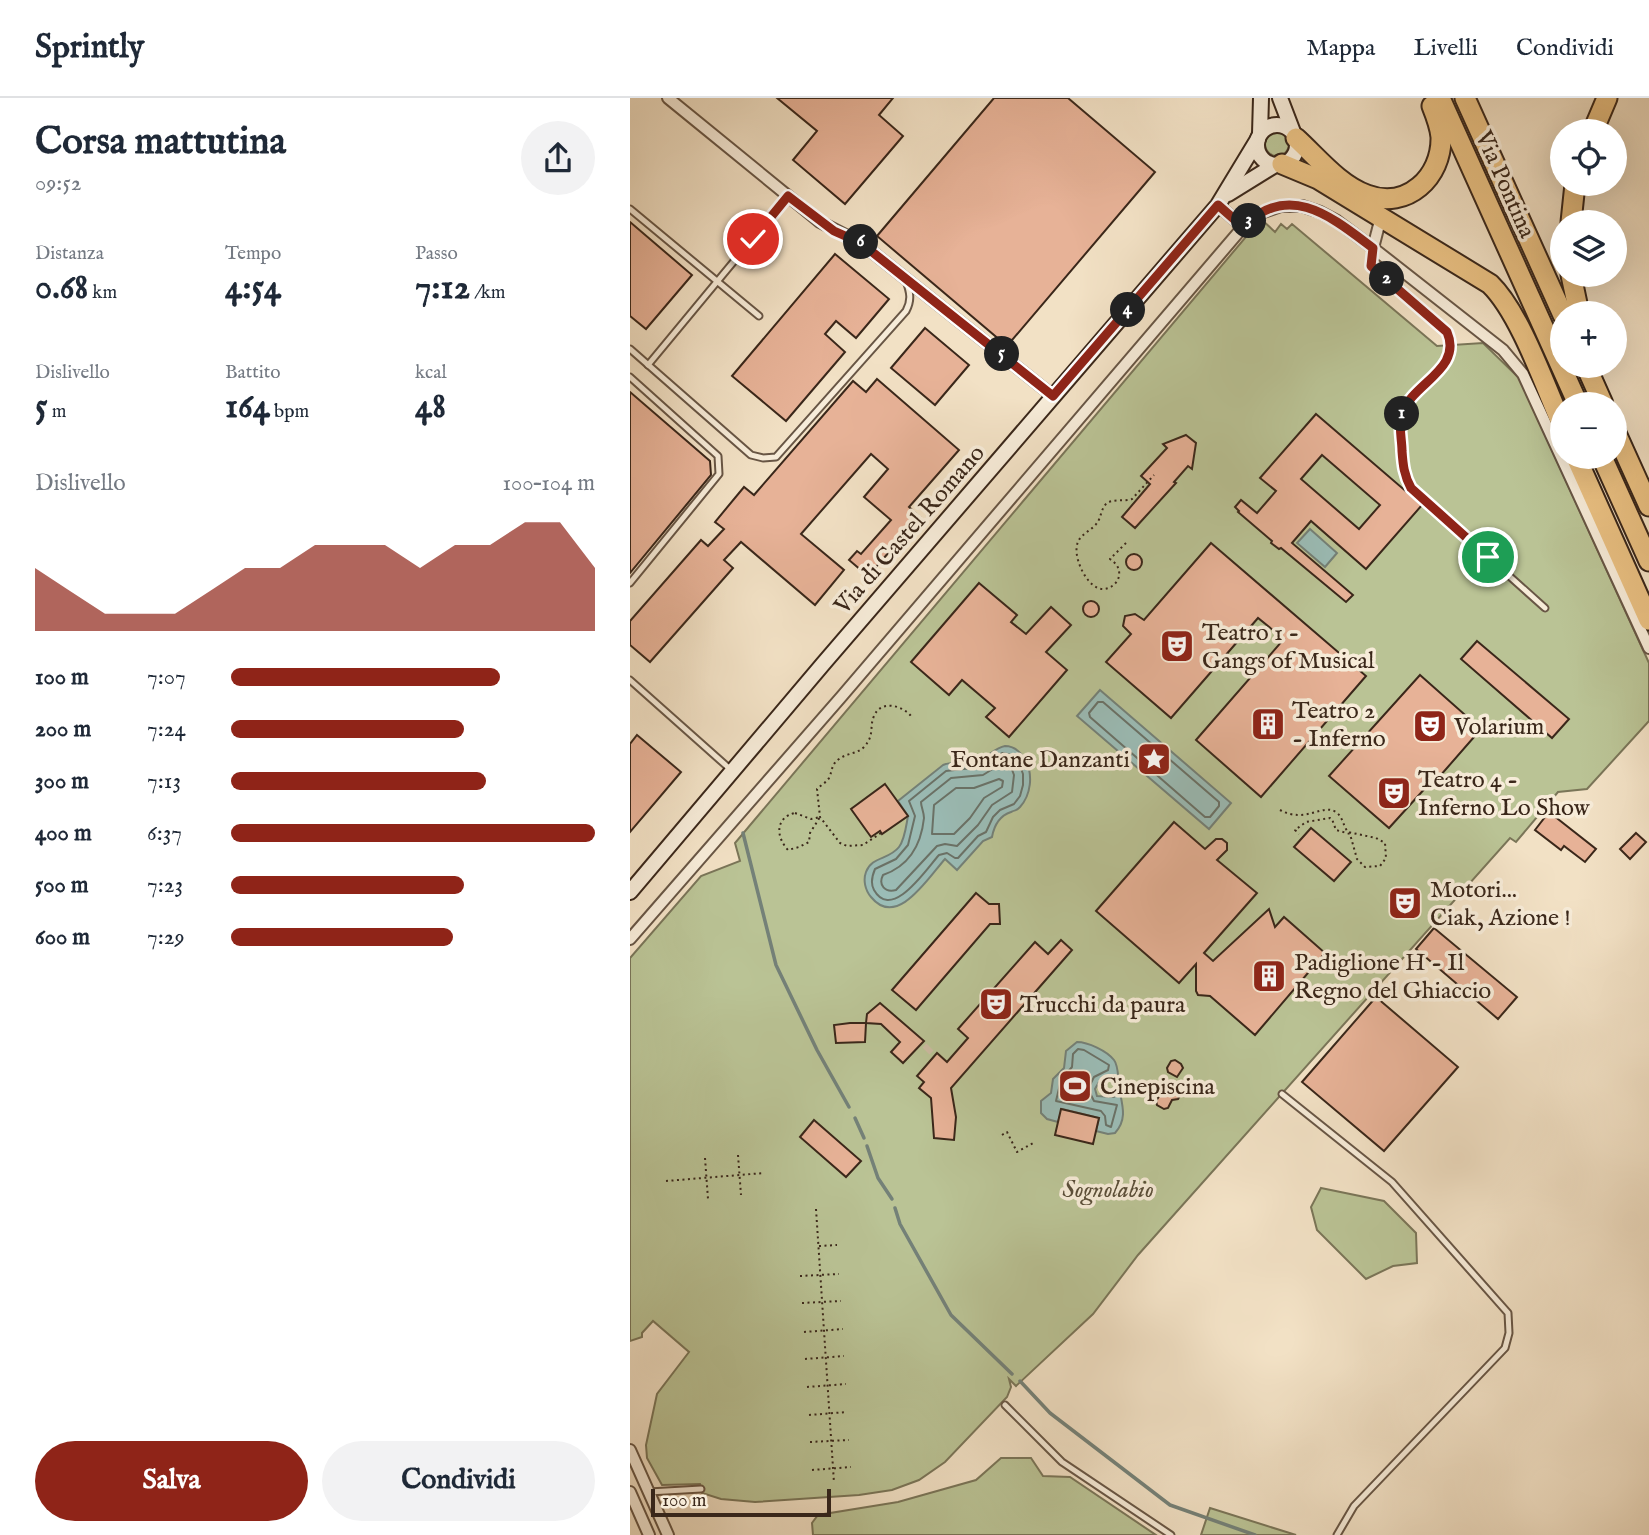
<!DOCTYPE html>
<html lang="it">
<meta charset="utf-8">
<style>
:root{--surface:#fff;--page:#f2f2f3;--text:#1f2937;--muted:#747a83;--line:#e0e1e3;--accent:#8f2418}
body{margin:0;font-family:"IM FELL English",serif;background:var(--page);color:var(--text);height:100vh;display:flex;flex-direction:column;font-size:26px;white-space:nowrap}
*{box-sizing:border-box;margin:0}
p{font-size:23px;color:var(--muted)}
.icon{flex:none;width:38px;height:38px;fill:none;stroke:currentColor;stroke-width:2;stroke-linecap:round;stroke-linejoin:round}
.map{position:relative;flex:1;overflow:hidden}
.sheet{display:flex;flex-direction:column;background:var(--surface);width:630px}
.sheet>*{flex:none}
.buttons{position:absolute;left:920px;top:21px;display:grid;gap:14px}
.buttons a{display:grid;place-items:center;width:77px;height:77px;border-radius:50%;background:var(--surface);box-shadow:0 7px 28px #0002;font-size:35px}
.scale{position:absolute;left:21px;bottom:18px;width:180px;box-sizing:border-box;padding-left:7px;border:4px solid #3a271a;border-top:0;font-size:19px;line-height:24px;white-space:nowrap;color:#3a271a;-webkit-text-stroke:5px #f7ecd9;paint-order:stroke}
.pin{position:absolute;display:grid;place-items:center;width:60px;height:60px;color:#fff;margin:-30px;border:4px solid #fff;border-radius:50%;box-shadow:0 2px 7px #0007}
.km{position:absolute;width:35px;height:35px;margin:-18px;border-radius:50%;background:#222;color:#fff;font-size:19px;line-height:35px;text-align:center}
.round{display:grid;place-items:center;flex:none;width:74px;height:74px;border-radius:37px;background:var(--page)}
.head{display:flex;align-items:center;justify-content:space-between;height:119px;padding:0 35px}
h1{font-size:38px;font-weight:800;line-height:52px}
.metrics{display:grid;grid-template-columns:repeat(3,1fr);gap:10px;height:119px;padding:7px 35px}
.metrics div{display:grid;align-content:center}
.metrics b{font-size:35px;font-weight:800}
.metrics small{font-size:19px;font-weight:400}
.metrics p{font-size:19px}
.chart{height:196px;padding:14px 35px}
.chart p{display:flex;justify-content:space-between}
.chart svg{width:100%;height:126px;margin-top:7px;fill:var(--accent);opacity:.7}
.button{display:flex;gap:14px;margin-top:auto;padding:14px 35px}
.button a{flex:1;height:80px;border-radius:42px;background:var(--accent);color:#fff;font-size:28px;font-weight:800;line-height:80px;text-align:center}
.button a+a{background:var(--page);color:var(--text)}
ul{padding:0 35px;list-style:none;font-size:23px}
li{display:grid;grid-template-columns:112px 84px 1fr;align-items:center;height:52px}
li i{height:18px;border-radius:9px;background:var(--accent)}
header{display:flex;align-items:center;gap:42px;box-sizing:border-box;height:98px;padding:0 35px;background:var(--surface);border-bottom:2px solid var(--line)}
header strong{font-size:33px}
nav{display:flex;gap:38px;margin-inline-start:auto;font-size:24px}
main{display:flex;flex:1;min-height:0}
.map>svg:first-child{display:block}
</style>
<header>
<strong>Sprintly</strong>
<nav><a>Mappa</a><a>Livelli</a><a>Condividi</a></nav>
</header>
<main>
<section class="sheet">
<div class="head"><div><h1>Corsa mattutina</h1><p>09:52</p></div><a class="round"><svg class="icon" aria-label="share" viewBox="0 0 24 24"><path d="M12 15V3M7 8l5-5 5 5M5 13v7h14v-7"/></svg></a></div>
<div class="metrics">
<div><p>Distanza</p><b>0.68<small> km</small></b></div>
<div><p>Tempo</p><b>4:54</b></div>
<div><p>Passo</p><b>7:12<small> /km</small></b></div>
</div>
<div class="metrics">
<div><p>Dislivello</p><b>5<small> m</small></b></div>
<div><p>Battito</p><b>164<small> bpm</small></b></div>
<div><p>kcal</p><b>48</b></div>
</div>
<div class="chart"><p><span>Dislivello</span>100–104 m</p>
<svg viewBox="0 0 160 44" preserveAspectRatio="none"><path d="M0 44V22L10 30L20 38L30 38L40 38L50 30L60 22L70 22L80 14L90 14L100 14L110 22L120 14L130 14L140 6L150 6L160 22V44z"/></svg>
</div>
<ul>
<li><b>100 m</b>7:07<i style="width:74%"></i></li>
<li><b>200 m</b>7:24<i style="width:64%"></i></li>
<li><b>300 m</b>7:13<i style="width:70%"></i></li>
<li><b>400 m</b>6:37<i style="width:100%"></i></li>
<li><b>500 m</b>7:23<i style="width:64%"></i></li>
<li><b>600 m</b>7:29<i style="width:61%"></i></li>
</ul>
<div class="button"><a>Salva</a><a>Condividi</a></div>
</section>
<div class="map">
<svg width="1019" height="1437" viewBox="0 0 1019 1437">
<rect width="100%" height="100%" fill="#f2e1c5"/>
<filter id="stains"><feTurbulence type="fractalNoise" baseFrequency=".00286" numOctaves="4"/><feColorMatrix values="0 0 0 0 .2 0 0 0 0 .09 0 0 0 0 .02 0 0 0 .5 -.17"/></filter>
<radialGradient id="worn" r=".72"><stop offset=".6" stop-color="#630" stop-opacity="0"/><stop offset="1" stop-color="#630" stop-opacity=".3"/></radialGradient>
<g fill="#bac395" stroke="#7a7558" stroke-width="2">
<circle cx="647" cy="46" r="12"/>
<polygon points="631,121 645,134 651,126 657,131 662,126 807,248 853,245 889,280 1019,565 1019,623 957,691 928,694 886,744 880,740 508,1157 463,1216 386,1288 379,1281 381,1289 377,1299 315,1364 289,1382 262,1392 229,1397 125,1404 91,1401 72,1395 70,1386 32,1387 17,1360 16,1347 27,1296 59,1254 23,1223 12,1235 12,1239 0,1243 0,860 71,778 110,763 105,745"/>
<polygon points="691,1090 754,1103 786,1135 787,1165 763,1168 736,1181 687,1132 681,1109"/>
<polygon points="371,1360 401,1360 413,1378 440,1379 526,1437 183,1437 182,1425 188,1417 268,1404 346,1382"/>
<polygon points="580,1410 666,1437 571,1437"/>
</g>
<g fill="#9bbdb7" stroke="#748178" stroke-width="2">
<polygon points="680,431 707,455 695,469 667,445"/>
<polygon points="470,592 601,705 579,731 447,618"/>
<path d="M375 648C385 648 391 654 396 663 403 677 401 697 390 709 385 714 387 711 381 714 369 718 364 728 362 739L353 743 327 772 315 761C298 780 267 831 241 799 235 792 233 782 236 774 242 758 259 762 269 749 275 741 276 728 278 718L268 703 313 667C325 662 337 667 349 662 359 659 364 650 375 648Z"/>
<path d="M447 944C458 944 477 953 484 962 488 967 488 978 489 985H485L483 978 469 984 465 991 467 998 484 999 486 997V990H489C492 1006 498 1021 485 1035L478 1036 466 1033 469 1020 432 1011 428 1024 417 1021 411 1015V1003L421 995 423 981 434 970 436 953Z"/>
</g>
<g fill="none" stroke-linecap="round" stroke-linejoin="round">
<g stroke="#6a7268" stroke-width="2">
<polygon points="468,604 473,604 589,704 589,708 580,719 575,719 460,619 459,615"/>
<path d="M372 655 382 657 389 665 393 676V687L390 698 384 706 370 712 363 719 356 734 348 738 328 760H325L317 755 309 757C297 770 262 824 244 792 240 785 242 778 245 771L266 761 278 747 285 718 279 703 316 673 351 669Z"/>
<path d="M374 664 381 669 384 677 382 694 362 707 348 727 327 748 315 746 307 748 266 792C255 795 248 787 253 777 279 768 291 748 294 720 294 714 291 709 291 704L321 680 353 677Z"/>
<polygon points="369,681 373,683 372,689 354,700 340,720 324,736 302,736 304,707 326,690 344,690"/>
<polygon points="448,951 454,952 479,967 478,972 464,979 458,991 464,1003 487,1007 481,1029 476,1027 475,1018 471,1013 426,1003 431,982 442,969 443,956"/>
</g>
<g stroke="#748178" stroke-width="3.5">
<polyline points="113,735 146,867 187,952 219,1009"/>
<polyline points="225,1020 234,1040"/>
<polyline points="237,1048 248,1080 262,1101"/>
<polyline points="265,1110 270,1126 321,1217 382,1276"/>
<polyline points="390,1283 420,1315 540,1407 625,1437"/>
</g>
</g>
<g fill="#e7b297" stroke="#3a271a" stroke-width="2" fill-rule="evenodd">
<polygon points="147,0 263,0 249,17 273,38 215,106 163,62 187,33"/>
<polygon points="364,0 438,0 525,74 377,248 247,138"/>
<polygon points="0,124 62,177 16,231 0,218"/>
<polygon points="205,156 259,201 226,240 206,223 195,236 215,254 156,323 102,278"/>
<polygon points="295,230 339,267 305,307 261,270"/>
<polygon points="247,281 329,352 279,409 290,419 238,478 219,462 227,453 231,456 261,422 234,399 258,371 241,356 171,436 214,472 185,507 111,444 94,462 103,470 20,564 0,547 0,523 71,442 78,448 94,431 85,424 114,389 124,397 223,283 236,294"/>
<polygon points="0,294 80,363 81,377 0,475"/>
<path d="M686 316 792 407 736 471 681 423 662 445 723 497 716 504 651 450 649 451 641 445 642 443 608 414 609 413 605 409 611 402 627 415 646 393 630 380ZM692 357 750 407 729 431 671 381Z"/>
<polygon points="556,337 566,345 562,371 558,368 544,384 546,385 505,430 492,419 520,386 511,378 537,350 533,346"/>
<polygon points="581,445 736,578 631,699 566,642 654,541 628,520 541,620 476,564 501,536 493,528 495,518 505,516 514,522"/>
<circle cx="504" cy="464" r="8"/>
<polygon points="349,485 387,517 381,524 396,536 421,509 441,527 416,554 437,572 379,639 356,619 365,610 332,582 319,597 281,564"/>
<circle cx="461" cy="511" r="8"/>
<polygon points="847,543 939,621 922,640 831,561"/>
<polygon points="790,577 851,631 810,678 808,676 759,730 699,678"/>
<polygon points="7,637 51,674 0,734 0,646"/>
<polygon points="255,686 278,718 252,736 250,733 241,739 221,711"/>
<polygon points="919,714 966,751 955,764 934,748 931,752 905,732"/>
<polygon points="544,724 575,751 586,741 592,741 597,745 597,752 587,762 627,795 574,855 583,863 639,811 645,829 654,819 695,855 625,937 580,898 568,897 566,893 566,866 549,885 466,813"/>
<polygon points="681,730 721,764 704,783 664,749"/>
<polygon points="1006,735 1016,744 1000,761 990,751"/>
<polygon points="346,795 359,806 369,806 370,826 360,826 286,912 262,892"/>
<polygon points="804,830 887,899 868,921 786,851"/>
<polygon points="431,842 442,852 321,990 326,1019 324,1042 304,1040 301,1000 289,990 294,984 287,978 307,955 317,964 338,940 328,931 405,844 418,856"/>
<polygon points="746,899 828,969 754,1053 672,984"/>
<polygon points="250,905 294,943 273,965 261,954 270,944 251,926 236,925 237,916"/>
<polygon points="220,925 236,925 235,944 206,945 204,927"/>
<polygon points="545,962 551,966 553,970 547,979 538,974 537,970 541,963"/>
<polygon points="542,985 551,990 552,994 548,1001 542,1002 538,1010 534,1011 527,1007 526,1003 530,997 536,995"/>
<polygon points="431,1011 469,1020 463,1046 425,1037"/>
<polygon points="184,1022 231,1063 216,1079 170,1039"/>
</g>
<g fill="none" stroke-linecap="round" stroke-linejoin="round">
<polyline stroke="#cdbca3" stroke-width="10" stroke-dasharray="10 5" stroke-linecap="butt" points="296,953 300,949"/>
<g stroke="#685645" stroke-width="9">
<g id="lane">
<polyline points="0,111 129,218"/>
<path d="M743 150 741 168 808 224C844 263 791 281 774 311 767 324 772 340 772 354 773 368 774 378 781 390L915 510"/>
<path d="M0 251 121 357 133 360 146 359 276 213C282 202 280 194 276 183"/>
<polyline points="18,267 158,98"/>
<polyline points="0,279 88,358 89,376 0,485"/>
<polyline points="0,582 100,671"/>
<polyline points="652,996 762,1084 878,1215 879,1235 875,1250 724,1408 707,1437"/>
<polyline points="375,1307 432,1364 541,1437"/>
<polyline points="19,1394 71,1391"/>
</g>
</g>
<g stroke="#685645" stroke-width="14">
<g id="street">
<polyline points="38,0 190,124 231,145 423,298"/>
<polyline points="588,107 613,129"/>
<polyline points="743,150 751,119"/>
<polyline points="0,841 212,598 613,129 631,115 651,108 672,108 690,114 707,123 743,150 873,252 893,276 1019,550"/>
<polyline points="0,1352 38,1437"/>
<polyline points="0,1394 19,1437"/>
</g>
</g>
<g stroke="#3a271a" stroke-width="18">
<g id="secondary">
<polyline points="650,0 663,34"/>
<circle cx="647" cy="47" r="20"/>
<polyline points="630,36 631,0"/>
<polyline points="598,96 645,67"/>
<polyline points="0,794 193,566 588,107 628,41"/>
</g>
</g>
<g stroke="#3a271a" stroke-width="23">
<g id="highway">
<polyline points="810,0 948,306"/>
<polyline points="835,0 933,217"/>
<polyline points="963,33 977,0"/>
<path d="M666 40C687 59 709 87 737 97 777 112 812 79 811 39 810 28 806 18 802 8"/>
<path d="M652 66 688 81 860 186C890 215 915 288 933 329"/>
<polyline points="941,124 945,86"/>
<polyline points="941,177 949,215"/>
<polyline points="956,268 973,306"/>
<polyline points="985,333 1019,408"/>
<polyline points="946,359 1019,522"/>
<polyline points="972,359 1019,463"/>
</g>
</g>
<g stroke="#3a271a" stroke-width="2" stroke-dasharray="2 3.5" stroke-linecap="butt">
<path d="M496 445 480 461C484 464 488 467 489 473 491 485 478 494 468 490 455 485 442 457 448 444 451 436 462 432 467 425 471 420 471 411 476 406 483 400 494 404 502 401L524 377"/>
<path d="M650 712C676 726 692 705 706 714 713 719 713 728 718 734L746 740 755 745 756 760 750 768 735 769 727 761 720 736 706 732 702 721 700 720 676 724 665 732 669 736"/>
<path d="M165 715 181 721 190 719 180 735 179 744 169 749 158 752C145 738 146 719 165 715Z"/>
<path d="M251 735 233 747 217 748 210 745 190 719 187 691C191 687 197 684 199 680 203 671 201 667 209 661 217 655 227 656 234 649 245 637 239 629 244 618 251 601 273 608 281 618"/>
<polyline points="372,1037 377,1034 387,1054 405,1044"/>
<polyline points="108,1057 111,1097"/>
<polyline points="75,1060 78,1101"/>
<polyline points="36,1083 134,1075"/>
<polyline points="186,1111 204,1385"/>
<polyline points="189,1148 207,1147"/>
<polyline points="170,1178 209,1176"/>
<polyline points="172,1205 211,1203"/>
<polyline points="174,1234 213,1231"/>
<polyline points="175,1261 214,1258"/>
<polyline points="177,1289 216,1286"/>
<polyline points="179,1317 217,1314"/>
<polyline points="180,1344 219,1342"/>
<polyline points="182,1372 221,1369"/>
</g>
<use href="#lane" stroke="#f7ecd9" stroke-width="5"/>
<use href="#street" stroke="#f7ecd9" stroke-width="10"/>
<use href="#secondary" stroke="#f7ecd9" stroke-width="14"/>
<use href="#highway" stroke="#e9c082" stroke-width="19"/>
</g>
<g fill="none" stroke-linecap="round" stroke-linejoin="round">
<g stroke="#fff" stroke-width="14">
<path id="route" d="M123 141 158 98 204 133 231 145 423 298 588 107 613 129C659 82 703 120 743 150L741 168 817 234C833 271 783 285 772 315 768 327 772 341 772 353 773 367 774 377 781 390L858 459"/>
</g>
<use href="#route" stroke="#8f2418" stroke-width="9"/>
</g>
<defs>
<g id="theatre-square" transform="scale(1.75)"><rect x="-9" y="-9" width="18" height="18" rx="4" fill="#8f2418" stroke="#f7ecd9"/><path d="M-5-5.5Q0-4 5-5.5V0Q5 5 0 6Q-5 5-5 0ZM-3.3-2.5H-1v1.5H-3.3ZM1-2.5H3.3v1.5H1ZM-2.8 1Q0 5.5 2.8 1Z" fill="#fff"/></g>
<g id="building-square" transform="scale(1.75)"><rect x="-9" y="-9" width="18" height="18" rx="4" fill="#8f2418" stroke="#f7ecd9"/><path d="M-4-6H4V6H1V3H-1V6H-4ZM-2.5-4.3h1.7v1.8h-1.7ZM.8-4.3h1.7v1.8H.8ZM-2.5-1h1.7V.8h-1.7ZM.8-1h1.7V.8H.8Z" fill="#fff"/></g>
<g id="sight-square" transform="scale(1.75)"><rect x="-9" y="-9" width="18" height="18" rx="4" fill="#8f2418" stroke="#f7ecd9"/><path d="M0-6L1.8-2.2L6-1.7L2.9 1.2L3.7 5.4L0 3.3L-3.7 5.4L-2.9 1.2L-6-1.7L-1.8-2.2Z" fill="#fff"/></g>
<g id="stadium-square" transform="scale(1.75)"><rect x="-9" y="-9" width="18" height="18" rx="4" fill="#8f2418" stroke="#f7ecd9"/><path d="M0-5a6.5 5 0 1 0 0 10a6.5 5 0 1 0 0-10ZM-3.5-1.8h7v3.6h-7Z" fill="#fff"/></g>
</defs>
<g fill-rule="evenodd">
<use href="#theatre-square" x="547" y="548"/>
<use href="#building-square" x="638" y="626"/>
<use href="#theatre-square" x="800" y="628"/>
<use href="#sight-square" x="524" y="661"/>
<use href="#theatre-square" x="764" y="695"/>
<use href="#theatre-square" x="775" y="805"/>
<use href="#building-square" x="639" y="878"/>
<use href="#theatre-square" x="366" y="906"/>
<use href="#stadium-square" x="445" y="988"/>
</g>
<g text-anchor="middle" stroke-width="7" stroke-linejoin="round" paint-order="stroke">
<g font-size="24" fill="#3a271a" stroke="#f7ecd9">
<text transform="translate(876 86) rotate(66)" y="8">Via Pontina</text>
<text transform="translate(279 431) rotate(-49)" y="8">Via di Castel Romano</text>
</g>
<g font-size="24" fill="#3a271a" stroke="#f7ecd9" text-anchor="start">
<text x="572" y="542">Teatro 1 -<tspan x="572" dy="28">Gangs of Musical</tspan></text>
<text x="662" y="620">Teatro 2<tspan x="662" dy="28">- Inferno</tspan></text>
<text x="824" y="636">Volarium</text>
<text x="500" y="669" text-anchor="end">Fontane Danzanti</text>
<text x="788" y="689">Teatro 4 -<tspan x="788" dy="28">Inferno Lo Show</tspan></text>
<text x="800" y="799">Motori...<tspan x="800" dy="28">Ciak, Azione !</tspan></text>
<text x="664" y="872">Padiglione H - Il<tspan x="664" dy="28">Regno del Ghiaccio</tspan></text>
<text x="390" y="914">Trucchi da paura</text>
<text x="470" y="996">Cinepiscina</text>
</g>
<g font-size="24" font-style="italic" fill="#5a4e39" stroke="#f7ecd9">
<text x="478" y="1099">Sognolabio</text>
</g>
</g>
<rect width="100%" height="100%" filter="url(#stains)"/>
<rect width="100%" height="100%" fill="url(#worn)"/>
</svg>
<div class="buttons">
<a><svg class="icon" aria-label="locate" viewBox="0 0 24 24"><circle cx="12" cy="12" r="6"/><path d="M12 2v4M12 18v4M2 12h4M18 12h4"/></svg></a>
<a><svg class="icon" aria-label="layers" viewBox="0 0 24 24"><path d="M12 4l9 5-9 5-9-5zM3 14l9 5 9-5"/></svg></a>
<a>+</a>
<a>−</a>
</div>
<div class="scale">100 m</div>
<div class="pin" style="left:858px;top:459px;background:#1e9e55"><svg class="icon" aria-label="arrive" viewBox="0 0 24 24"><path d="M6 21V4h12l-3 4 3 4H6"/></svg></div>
<div class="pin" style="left:123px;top:141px;background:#d93025"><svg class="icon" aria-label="check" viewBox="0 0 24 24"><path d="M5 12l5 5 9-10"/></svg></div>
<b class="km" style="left:772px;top:316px">1</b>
<b class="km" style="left:757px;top:181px">2</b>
<b class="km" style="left:619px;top:123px">3</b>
<b class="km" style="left:498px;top:212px">4</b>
<b class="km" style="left:372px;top:256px">5</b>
<b class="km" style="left:231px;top:144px">6</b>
</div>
</main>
